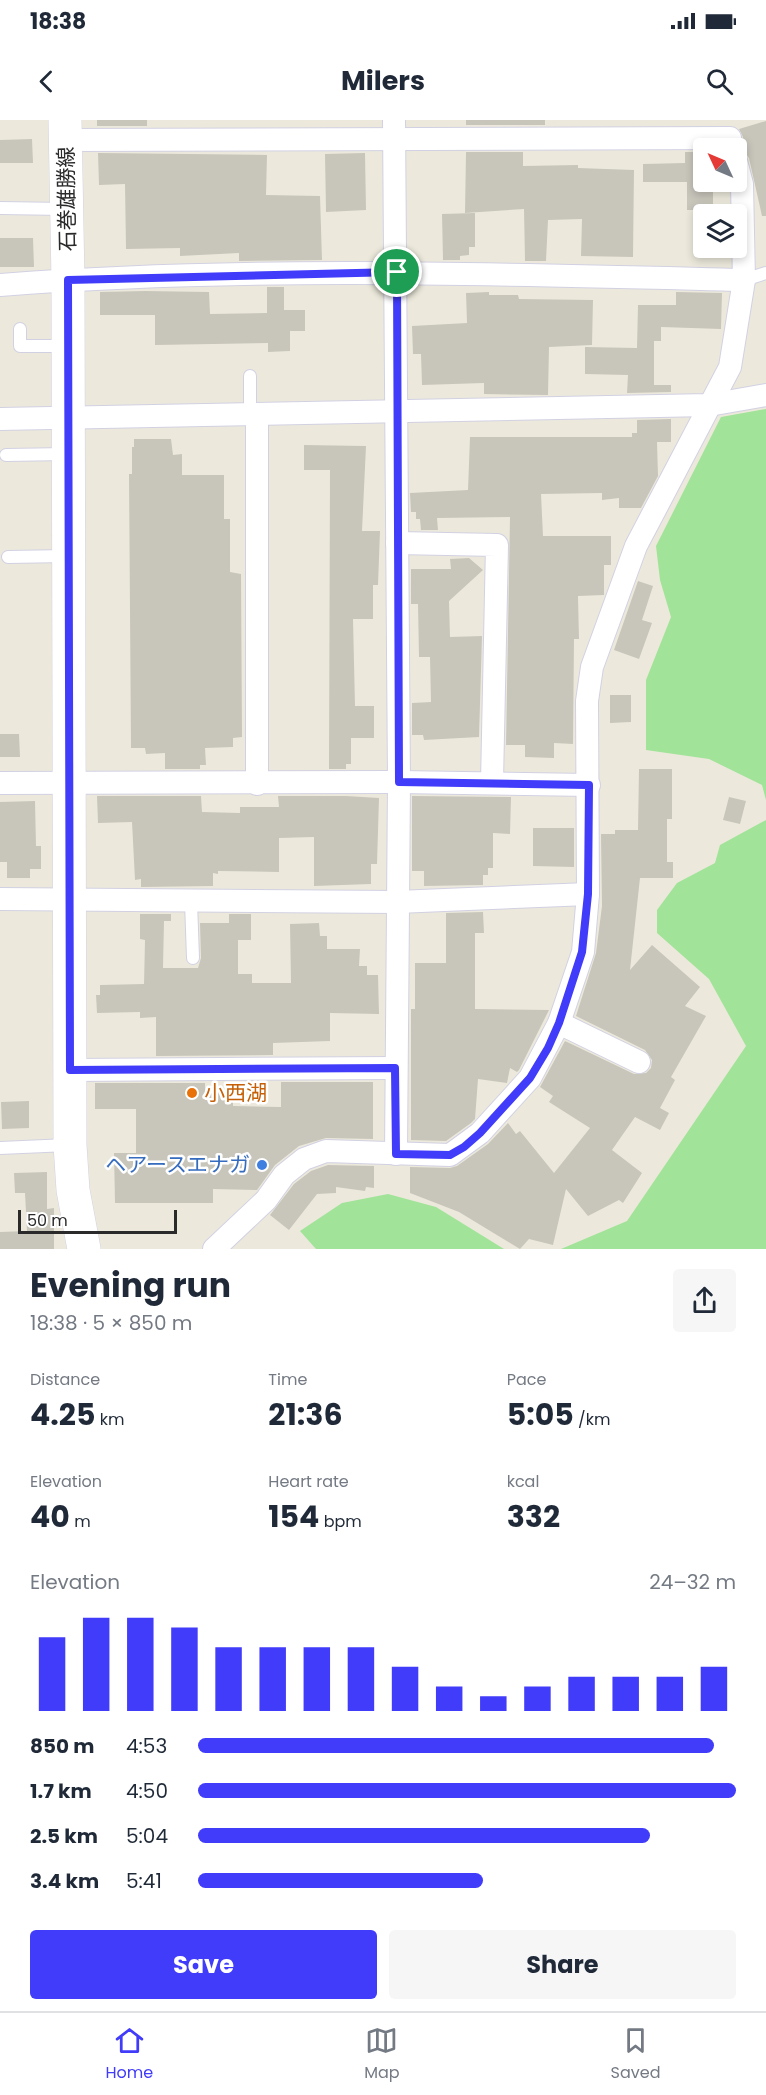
<!DOCTYPE html>
<meta charset="utf-8">
<style>
:root{--surface:#fff;--page:#f6f6f7;--text:#1f2937;--muted:#747a83;--line:#e0e1e3;--accent:#413bfa}
body{margin:0;font-family:Poppins,"Noto Sans JP",sans-serif;background:var(--page);color:var(--text);height:100vh;display:flex;flex-direction:column;font-size:22px;white-space:nowrap}
*{box-sizing:border-box;margin:0}
p{font-size:20px;color:var(--muted)}
.icon{flex:none;width:33px;height:33px;fill:none;stroke:currentColor;stroke-width:2;stroke-linecap:round;stroke-linejoin:round}
.map{position:relative;height:1129px;overflow:hidden}
.details{display:flex;flex-direction:column;background:var(--surface);flex:1}
.details>*{flex:none}
.needle{width:39px;rotate:314deg}
.controls{position:absolute;left:693px;top:18px;display:grid;gap:12px}
.controls a{display:grid;place-items:center;width:54px;height:54px;border-radius:6px;background:var(--surface);box-shadow:0 3px 9px #0003;font-size:30px}
.scale{position:absolute;left:18px;bottom:15px;width:159px;box-sizing:border-box;padding-left:6px;border:3px solid #2a2a2a;border-top:0;font-size:16px;line-height:21px;white-space:nowrap;color:#2a2a2a;-webkit-text-stroke:4px #fff;paint-order:stroke}
.pin{position:absolute;display:grid;place-items:center;width:51px;height:51px;color:#fff;margin:-26px;border:3px solid #fff;border-radius:50%;box-shadow:0 2px 6px #0007}
.round{display:grid;place-items:center;flex:none;width:63px;height:63px;border-radius:6px;background:var(--page)}
.headline{display:flex;align-items:center;justify-content:space-between;height:102px;padding:0 30px}
h1{font-size:33px;font-weight:700;line-height:45px}
.metrics{display:grid;grid-template-columns:repeat(3,1fr);gap:9px;height:102px;padding:6px 30px}
.metrics div{display:grid;align-content:center}
.metrics b{font-size:30px;font-weight:700}
.metrics small{font-size:16px;font-weight:400}
.metrics p{font-size:16px}
.chart{height:168px;padding:12px 30px}
.chart p{display:flex;justify-content:space-between}
.chart svg{width:100%;height:108px;margin-top:6px;stroke:var(--accent);stroke-width:6}
.action{display:flex;gap:12px;margin-top:auto;padding:12px 30px}
.action a{flex:1;height:69px;border-radius:6px;background:var(--accent);color:#fff;font-size:24px;font-weight:700;line-height:69px;text-align:center}
.action a+a{background:var(--page);color:var(--text)}
ul{padding:0 30px;list-style:none;font-size:20px}
li{display:grid;grid-template-columns:96px 72px 1fr;align-items:center;height:45px}
li i{height:15px;border-radius:8px;background:var(--accent)}
.status{display:flex;justify-content:space-between;align-items:center;height:42px;padding:0 30px;background:var(--surface);direction:ltr}
.status svg{height:16px;fill:currentColor}
header{display:flex;justify-content:space-between;align-items:center;height:78px;padding:0 30px;background:var(--surface);font-size:27px;font-weight:700}
.menu{display:flex;justify-content:space-around;align-items:center;height:84px;border-top:2px solid var(--line);background:var(--surface);font-size:16px;color:var(--muted)}
.menu a{display:grid;justify-items:center;gap:3px}
.menu .selected{color:var(--accent)}
.map>svg:first-child{display:block}
</style>
<div class="status"><b>18:38</b><svg viewBox="0 0 49 12"><path d="M0 12V9h3v3zM5 12V6h3v6zM10 12V3h3v9zM15 12V0h3v12zM26 1h20v11H26zM47 4h2v5h-2z"/></svg></div>
<header><svg class="icon" aria-label="back" viewBox="0 0 24 24"><path d="M15 5l-7 7 7 7"/></svg>Milers<svg class="icon" aria-label="search" viewBox="0 0 24 24"><circle cx="10" cy="10" r="6"/><path d="M15 15l6 6"/></svg></header>
<div class="map">
<svg width="766" height="1129" viewBox="0 0 766 1129">
<rect width="100%" height="100%" fill="#ece9dc"/>
<g fill="#a1e398">
<polygon points="766,289 766,680 762,665 709,639 646,630 646,560 671,497 660,460 656,426 721,297"/>
<polygon points="766,700 766,1129 561,1129 627,1101 746,926 709,859 657,813 657,790 677,763 715,743 720,725"/>
<polygon points="388,1074 436,1087 504,1129 316,1129 300,1111 342,1083"/>
</g>
<g fill="#c8c5bb">
<rect x="97" y="0" width="50" height="6"/>
<rect x="466" y="0" width="79" height="5"/>
<polygon points="766,1 766,96 762,96 749,38 740,26 743,17 739,9"/>
<polygon points="32,19 33,43 0,43 0,20"/>
<polygon points="466,32 523,32 523,46 578,45 578,48 634,50 633,137 581,136 582,99 548,100 546,141 525,141 524,89 465,93"/>
<polygon points="685,32 703,32 704,64 713,64 713,90 687,90 687,62 643,62 643,44 685,43"/>
<polygon points="98,33 267,35 266,75 320,76 322,140 239,141 239,133 180,136 180,128 126,129 125,64 99,65"/>
<polygon points="365,33 366,90 326,92 325,34"/>
<polygon points="475,93 475,127 469,127 469,135 460,136 460,140 443,140 442,94"/>
<polygon points="0,118 33,118 34,147 0,147"/>
<polygon points="267,167 284,167 284,190 305,190 305,211 290,211 290,231 268,232 268,223 155,225 155,195 100,195 100,172 145,171 209,172 210,194 267,193"/>
<polygon points="489,172 489,175 518,175 519,179 593,180 592,225 549,227 548,275 484,274 484,263 422,265 421,234 413,234 412,206 467,203 466,173"/>
<polygon points="676,172 722,173 721,209 661,207 661,221 654,221 654,265 671,265 671,272 627,273 628,255 585,254 585,227 637,228 638,185 676,185"/>
<polygon points="671,299 671,322 657,322 658,356 641,388 619,388 619,378 602,380 602,373 541,374 543,416 611,416 611,445 604,445 604,475 578,476 579,519 574,519 573,624 554,623 554,638 525,637 525,625 506,625 510,397 437,398 438,410 421,410 420,399 416,399 416,392 411,392 410,373 468,370 470,317 632,317 632,313 637,313 637,300"/>
<polygon points="134,319 171,319 173,335 182,334 182,355 224,355 224,399 230,399 230,452 241,454 242,617 233,618 233,627 205,628 206,645 200,645 200,649 165,649 165,633 146,634 145,628 131,628 129,354 132,354 132,327 134,327"/>
<polygon points="304,325 366,326 362,411 380,411 378,465 373,465 373,499 353,499 355,586 374,586 374,618 351,618 351,644 346,644 346,649 329,649 330,350 304,350"/>
<polygon points="469,438 483,450 449,481 450,517 482,516 479,617 424,620 423,615 412,615 412,583 431,582 430,537 419,537 418,484 411,484 411,449 451,449 450,439"/>
<polygon points="638,461 653,466 642,500 652,503 639,539 614,530"/>
<polygon points="610,575 631,575 631,602 610,603"/>
<polygon points="0,614 19,614 20,637 0,637"/>
<polygon points="639,649 672,649 672,699 667,699 667,742 673,742 673,758 640,758 630,850 652,825 700,867 685,886 706,896 671,957 675,960 660,988 669,993 660,1010 635,997 612,1030 642,1053 623,1083 619,1080 588,1096 566,1069 553,1125 529,1119 520,1129 459,1092 410,1073 410,1047 450,1048 457,1046 488,1024 508,1003 516,1014 520,1011 554,1053 590,1008 549,982 553,976 540,967 565,921 634,954 646,953 651,948 652,940 645,930 576,896 596,833 602,786 601,714 615,714 615,710 638,710"/>
<polygon points="97,676 201,676 202,692 240,693 240,687 279,687 278,676 346,676 379,678 377,744 371,744 371,764 314,766 314,717 279,718 279,752 218,751 218,754 213,753 213,766 141,767 141,759 135,760 132,702 98,703"/>
<polygon points="412,676 511,677 510,714 493,713 493,748 488,748 488,755 483,755 483,765 424,766 424,751 412,751"/>
<polygon points="729,677 746,681 740,704 723,700"/>
<polygon points="35,681 36,726 41,726 41,749 30,749 30,758 7,758 7,742 0,742 0,682"/>
<polygon points="533,708 574,708 574,747 533,746"/>
<polygon points="483,792 484,813 475,813 475,889 549,890 519,950 517,952 510,948 507,963 478,959 475,999 471,1003 446,1021 411,1020 411,889 415,889 415,843 446,843 446,793"/>
<polygon points="140,794 171,794 171,801 164,801 163,848 198,848 201,838 200,803 229,803 229,794 251,794 251,820 238,820 238,854 252,854 252,863 291,863 290,804 319,803 320,816 327,816 327,829 360,829 359,846 367,846 367,855 378,855 379,894 330,893 330,921 273,923 273,935 156,936 156,897 140,898 140,892 97,893 96,875 100,875 100,865 144,864 145,820 140,819"/>
<polygon points="281,962 373,962 373,1019 326,1018 299,1026 275,1045 257,1070 213,1069 213,1083 115,1083 114,1033 136,1033 136,989 95,989 95,963 205,963 205,971 233,971 233,986 281,987"/>
<polygon points="29,981 29,1008 2,1009 1,982"/>
<polygon points="328,1045 374,1046 374,1068 366,1067 365,1071 336,1067 336,1073 317,1074 289,1110 270,1095 294,1064 311,1051"/>
<polygon points="47,1052 47,1089 54,1088 54,1129 0,1129 0,1112 27,1111 25,1073 15,1073 14,1053"/>
</g>
<g fill="none" stroke-linecap="round" stroke-linejoin="round">
<g stroke="#d2d1e3" stroke-width="14">
<g id="lane">
<polyline points="0,88 65,89"/>
<polyline points="744,160 766,153"/>
<polyline points="20,209 20,226 67,226"/>
<polyline points="250,256 250,296"/>
<polyline points="6,335 67,334"/>
<polyline points="8,437 67,436"/>
<polyline points="191,782 193,838"/>
<polyline points="0,1028 68,1025"/>
</g>
</g>
<g stroke="#d2d1e3" stroke-width="24">
<g id="street">
<polyline points="394,0 399,662 396,1034"/>
<polyline points="66,20 730,18"/>
<path d="M0 165C248 146 496 154 744 160"/>
<polyline points="0,299 709,285 766,275"/>
<polyline points="397,423 497,425 492,662"/>
<polyline points="0,663 399,662 589,665"/>
<polyline points="257,664 257,295"/>
<polyline points="0,779 397,782 588,774"/>
<polyline points="559,903 639,942"/>
<polyline points="70,950 395,948"/>
<polyline points="214,1129 266,1080 284,1055 304,1039 326,1031 450,1035 480,1013 530,958 559,903 583,832 588,774 587,581 592,547 636,426 730,247 744,160 742,64 736,41"/>
</g>
</g>
<g stroke="#d2d1e3" stroke-width="34">
<polyline id="secondary" points="65,0 68,160 70,1025 73,1070 84,1129"/>
</g>
<use href="#lane" stroke="#fff" stroke-width="12"/>
<use href="#street" stroke="#fff" stroke-width="22"/>
<use href="#secondary" stroke="#fff" stroke-width="33"/>
</g>
<g fill="none" stroke-linecap="round" stroke-linejoin="round">
<g stroke="#fff" stroke-width="12">
<polygon id="route" points="397,152 399,662 589,665 588,774 582,832 559,903 548,928 530,958 480,1013 464,1027 450,1035 396,1034 395,948 70,950 68,160"/>
</g>
<use href="#route" stroke="#413bfa" stroke-width="8"/>
</g>
<circle fill="#e8710a" stroke="#fff" stroke-width="2" cx="192" cy="973" r="6"/>
<circle fill="#3f7fe0" stroke="#fff" stroke-width="2" cx="262" cy="1045" r="6"/>
<g text-anchor="middle" stroke-width="5" stroke-linejoin="round" paint-order="stroke">
<g font-size="21" fill="#2a2a2a" stroke="#fff">
<text transform="translate(67 79) rotate(-91)" y="7">石巻雄勝線</text>
</g>
<g font-size="21" fill="#c56008" stroke="#fff" text-anchor="start">
<text x="204" y="980">小西湖</text>
</g>
<g font-size="21" fill="#366cbe" stroke="#fff" text-anchor="end">
<text x="250" y="1052">ヘアースエナガ</text>
</g>
</g>
</svg>
<div class="controls">
<a><svg class="needle" viewBox="-14 -14 28 28"><path d="M0-13l5 13h-10z" fill="#e53935"/><path d="M0 13l5-13h-10z" fill="#747a83"/></svg></a>
<a><svg class="icon" aria-label="layers" viewBox="0 0 24 24"><path d="M12 4l9 5-9 5-9-5zM3 14l9 5 9-5"/></svg></a>
</div>
<div class="scale">50 m</div>
<div class="pin" style="left:397px;top:152px;background:#1e9e55"><svg class="icon" aria-label="arrive" viewBox="0 0 24 24"><path d="M6 21V4h12l-3 4 3 4H6"/></svg></div>
</div>
<section class="details">
<div class="headline"><div><h1>Evening run</h1><p>18:38 · 5 × 850 m</p></div><a class="round"><svg class="icon" aria-label="share" viewBox="0 0 24 24"><path d="M12 15V3M7 8l5-5 5 5M5 13v7h14v-7"/></svg></a></div>
<div class="metrics">
<div><p>Distance</p><b>4.25<small> km</small></b></div>
<div><p>Time</p><b>21:36</b></div>
<div><p>Pace</p><b>5:05<small> /km</small></b></div>
</div>
<div class="metrics">
<div><p>Elevation</p><b>40<small> m</small></b></div>
<div><p>Heart rate</p><b>154<small> bpm</small></b></div>
<div><p>kcal</p><b>332</b></div>
</div>
<div class="chart"><p><span>Elevation</span>24–32 m</p>
<svg viewBox="0 0 160 44" preserveAspectRatio="none"><path d="M5 44V14M15 44V6M25 44V6M35 44V10M45 44V18M55 44V18M65 44V18M75 44V18M85 44V26M95 44V34M105 44V38M115 44V34M125 44V30M135 44V30M145 44V30M155 44V26"/></svg>
</div>
<ul>
<li><b>850 m</b>4:53<i style="width:96%"></i></li>
<li><b>1.7 km</b>4:50<i style="width:100%"></i></li>
<li><b>2.5 km</b>5:04<i style="width:84%"></i></li>
<li><b>3.4 km</b>5:41<i style="width:53%"></i></li>
</ul>
<div class="action"><a>Save</a><a>Share</a></div>
</section>
<nav class="menu">
<a class="selected"><svg class="icon" aria-label="home" viewBox="0 0 24 24"><path d="M3 11l9-7 9 7M6 9v11h12V9"/></svg>Home</a>
<a><svg class="icon" aria-label="map" viewBox="0 0 24 24"><path d="M3 6l6-2 6 2 6-2v14l-6 2-6-2-6 2zM9 4v14M15 6v14"/></svg>Map</a>
<a><svg class="icon" aria-label="saved" viewBox="0 0 24 24"><path d="M7 4h10v16l-5-4-5 4z"/></svg>Saved</a>
</nav>
